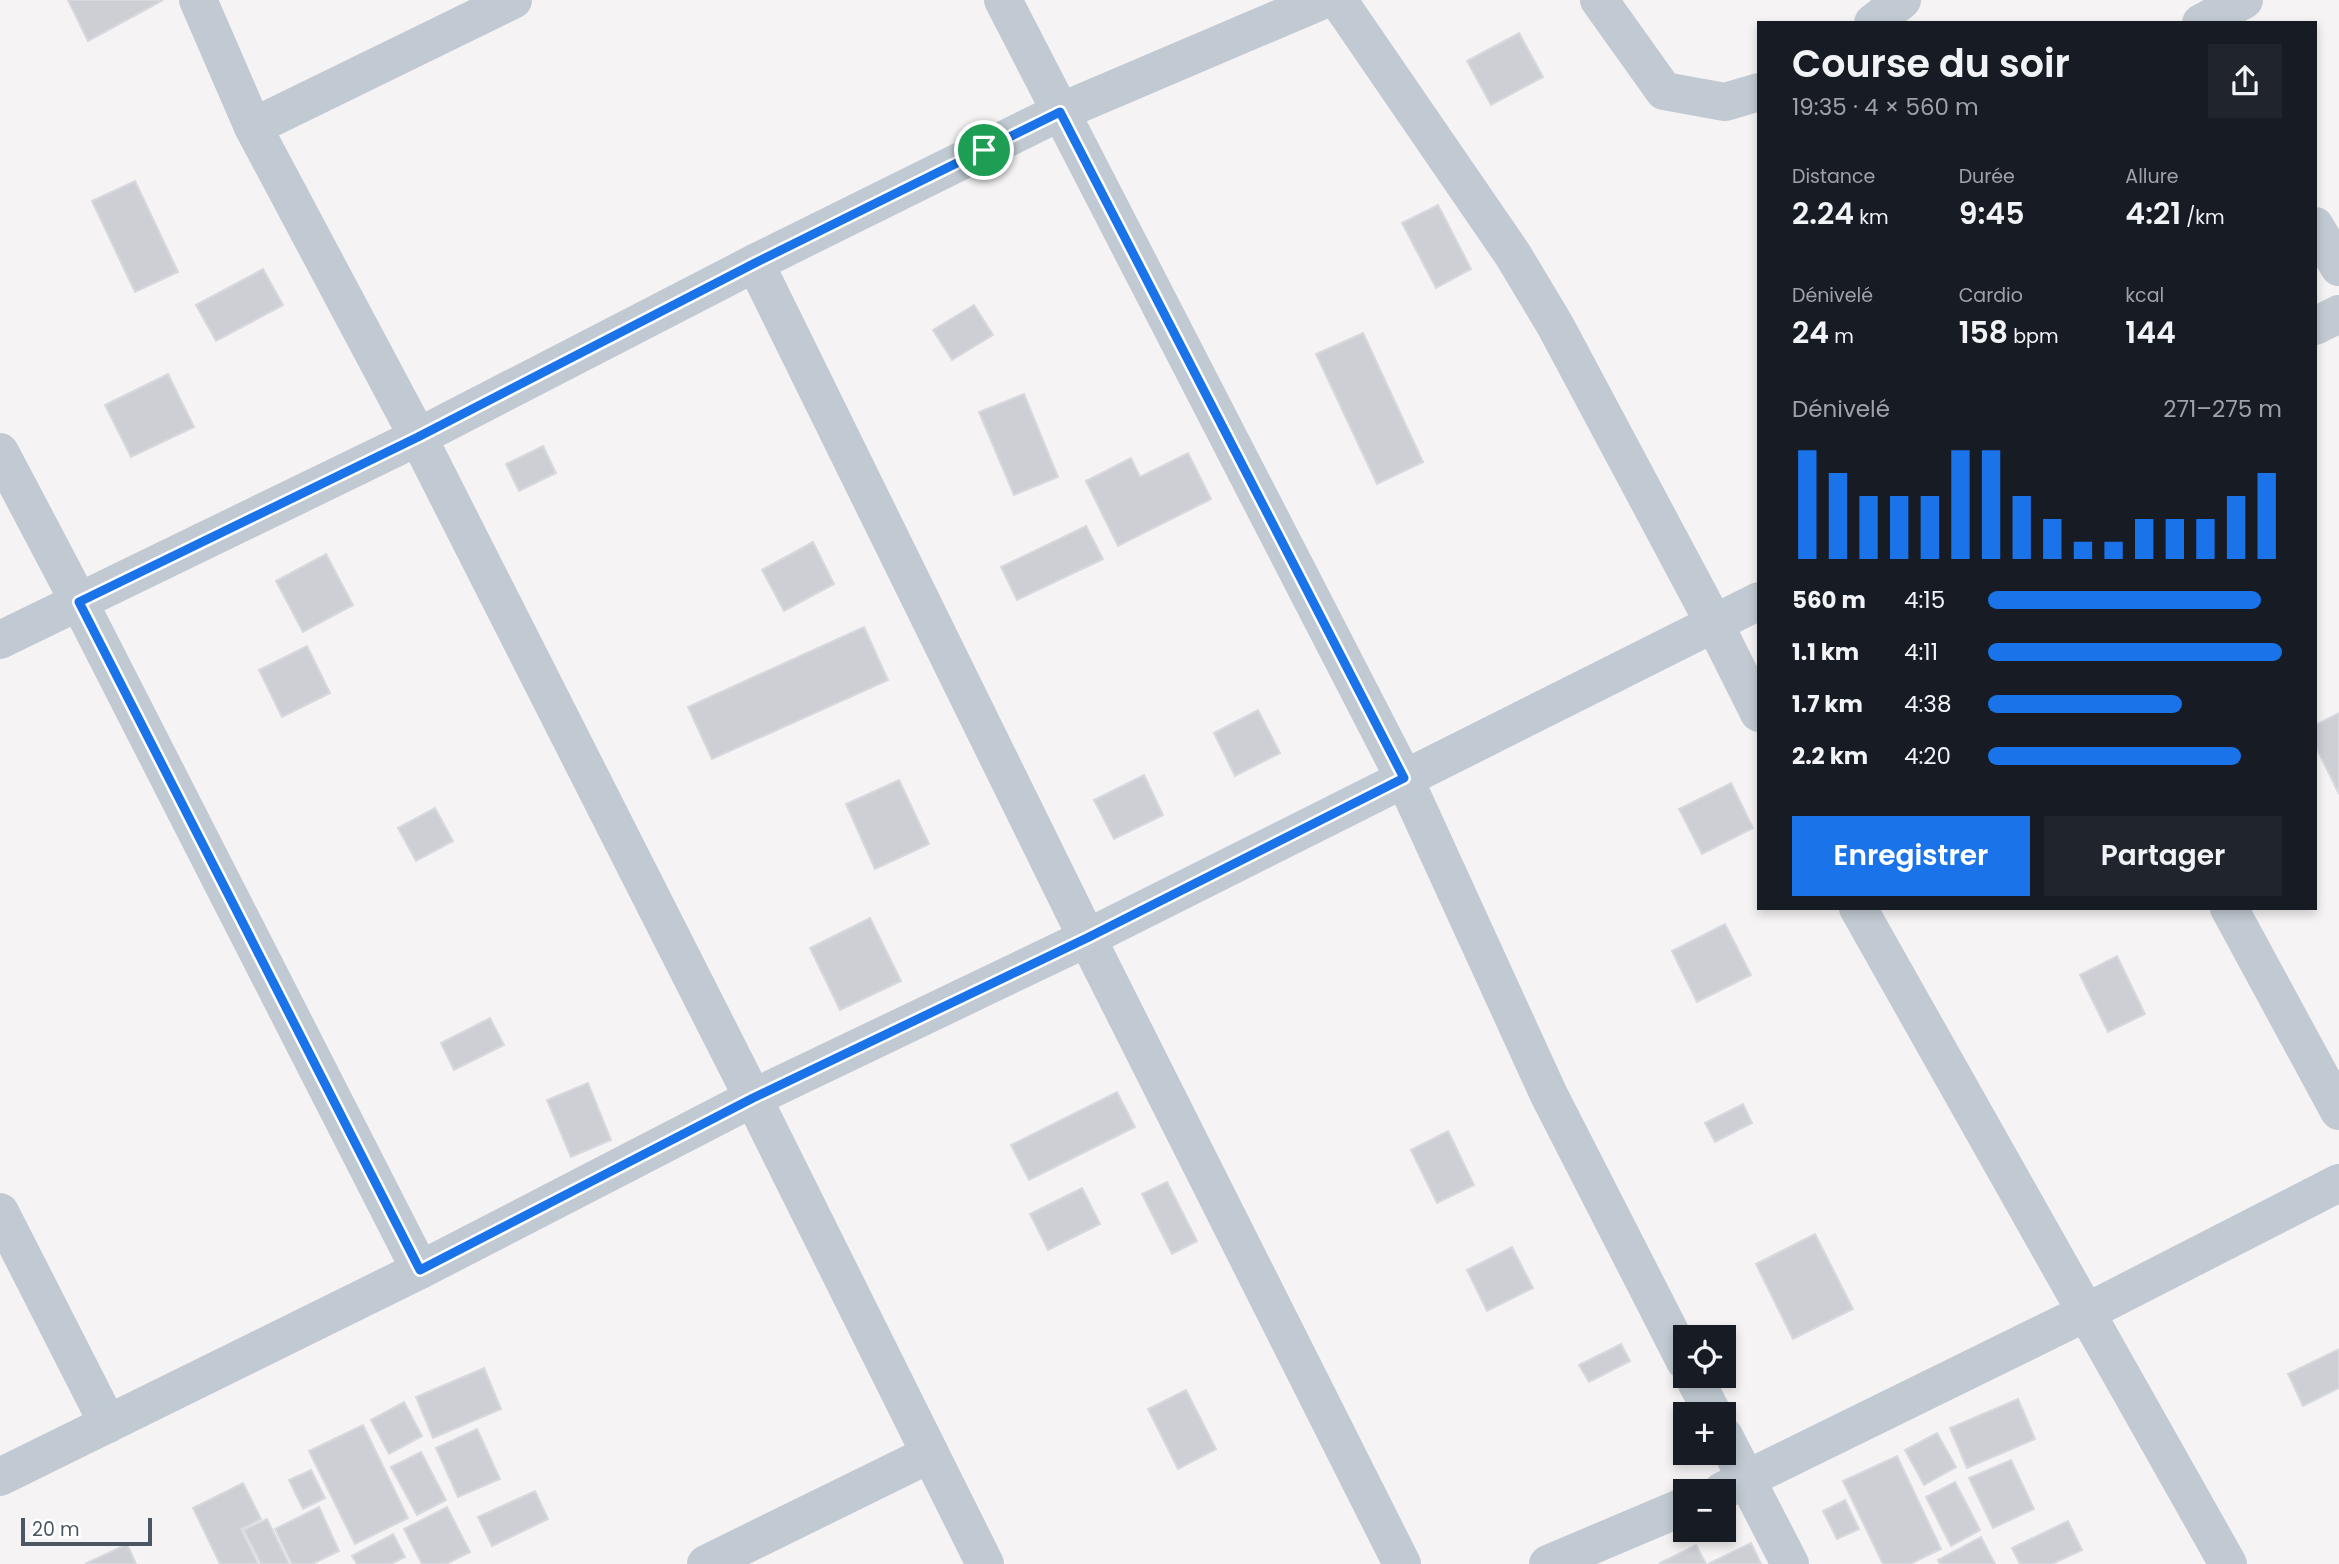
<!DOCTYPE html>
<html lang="fr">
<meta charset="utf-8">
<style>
:root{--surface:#171b24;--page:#20242c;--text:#f1f3f6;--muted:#9ea1a6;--accent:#1a73e8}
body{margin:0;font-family:Poppins,sans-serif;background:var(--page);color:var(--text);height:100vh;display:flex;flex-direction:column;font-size:26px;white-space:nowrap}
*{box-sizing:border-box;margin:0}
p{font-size:23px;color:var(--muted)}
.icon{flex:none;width:38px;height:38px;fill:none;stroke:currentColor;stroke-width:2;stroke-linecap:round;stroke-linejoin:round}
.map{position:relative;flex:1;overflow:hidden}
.panel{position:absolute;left:1757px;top:21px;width:560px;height:889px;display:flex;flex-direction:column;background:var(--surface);border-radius:0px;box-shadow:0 4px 10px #0003}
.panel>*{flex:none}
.fabs{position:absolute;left:1673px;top:1325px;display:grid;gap:14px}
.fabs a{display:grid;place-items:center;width:63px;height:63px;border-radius:0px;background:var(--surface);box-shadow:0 4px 10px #0003;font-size:35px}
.scale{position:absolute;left:21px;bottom:18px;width:131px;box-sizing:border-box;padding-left:7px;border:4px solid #4a5661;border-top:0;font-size:19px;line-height:24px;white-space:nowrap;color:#4a5661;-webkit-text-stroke:5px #fff;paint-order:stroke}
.pin{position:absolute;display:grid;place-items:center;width:60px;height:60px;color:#fff;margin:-30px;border:4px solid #fff;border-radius:50%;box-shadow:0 2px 7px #0007}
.round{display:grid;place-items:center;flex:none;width:74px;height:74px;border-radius:0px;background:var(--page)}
.overview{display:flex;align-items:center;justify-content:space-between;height:119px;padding:0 35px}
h1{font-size:38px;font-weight:600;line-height:52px}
.figures{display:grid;grid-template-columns:repeat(3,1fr);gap:10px;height:119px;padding:7px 35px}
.figures div{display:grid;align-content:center}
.figures b{font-size:30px;font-weight:600}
.figures small{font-size:19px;font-weight:400}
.figures p{font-size:19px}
.chart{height:196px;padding:14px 35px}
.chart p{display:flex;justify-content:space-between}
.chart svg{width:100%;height:126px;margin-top:7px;stroke:var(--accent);stroke-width:6}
.button{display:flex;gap:14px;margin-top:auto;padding:14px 35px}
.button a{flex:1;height:80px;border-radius:0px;background:var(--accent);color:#fff;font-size:28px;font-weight:600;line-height:80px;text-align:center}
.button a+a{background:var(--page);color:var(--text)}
ul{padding:0 35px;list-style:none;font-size:23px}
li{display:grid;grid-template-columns:112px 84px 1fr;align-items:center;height:52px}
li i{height:18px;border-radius:9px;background:var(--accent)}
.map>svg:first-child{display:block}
</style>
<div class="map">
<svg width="2339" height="1564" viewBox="0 0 2339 1564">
<rect width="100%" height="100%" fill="#f5f3f3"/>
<g fill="#cdcfd5" stroke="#d7d9de" stroke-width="2">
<polygon points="68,0 163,0 88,41"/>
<polygon points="1519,33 1543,77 1491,105 1467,61"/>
<polygon points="135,181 178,272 135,292 92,201"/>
<polygon points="1438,205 1471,269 1436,288 1402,223"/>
<polygon points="263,269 283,305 216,341 196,305"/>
<polygon points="974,305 993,335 952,360 933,330"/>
<polygon points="1363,333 1423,462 1377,484 1316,354"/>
<polygon points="168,374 194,427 131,457 105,405"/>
<polygon points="1024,394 1058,477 1014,495 979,412"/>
<polygon points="543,446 556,473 519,491 506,464"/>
<polygon points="1188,453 1211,499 1118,546 1086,481 1131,458 1140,477"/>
<polygon points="1086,526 1103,559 1017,600 1001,567"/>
<polygon points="813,542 834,584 784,611 762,570"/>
<polygon points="326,554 353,605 303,632 276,581"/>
<polygon points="864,627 888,680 712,759 688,707"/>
<polygon points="307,646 330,693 282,717 259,670"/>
<polygon points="1258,710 1280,753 1235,776 1214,733"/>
<polygon points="2339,713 2339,794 2315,745 2315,725"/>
<polygon points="1144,775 1163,815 1114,839 1094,800"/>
<polygon points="899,780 929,844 875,869 846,804"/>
<polygon points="1731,783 1753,828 1702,854 1679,809"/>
<polygon points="435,808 453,841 416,861 398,828"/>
<polygon points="870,918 901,981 840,1010 810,948"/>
<polygon points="1725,924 1751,975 1697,1002 1672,951"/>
<polygon points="2117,956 2145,1014 2108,1032 2080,975"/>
<polygon points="490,1018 504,1045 454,1070 441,1043"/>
<polygon points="588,1083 611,1140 571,1157 547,1100"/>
<polygon points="1117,1092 1135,1127 1029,1180 1011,1145"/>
<polygon points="1743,1104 1752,1123 1715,1142 1705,1123"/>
<polygon points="1448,1131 1474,1185 1437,1203 1411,1150"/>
<polygon points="1167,1182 1197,1241 1172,1254 1142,1194"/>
<polygon points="1082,1188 1100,1224 1048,1250 1030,1214"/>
<polygon points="1815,1234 1853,1309 1793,1339 1756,1264"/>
<polygon points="1512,1247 1533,1288 1487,1311 1467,1270"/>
<polygon points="1621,1344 1630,1361 1589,1382 1579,1365"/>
<polygon points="2339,1349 2339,1388 2303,1406 2288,1374"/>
<polygon points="484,1368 501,1409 433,1438 416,1397"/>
<polygon points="1186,1390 1216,1449 1178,1469 1148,1409"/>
<polygon points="2018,1399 2035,1439 1967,1468 1950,1428"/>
<polygon points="404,1402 422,1436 389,1454 371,1420"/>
<polygon points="363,1425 408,1518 355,1544 309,1451"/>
<polygon points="477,1429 500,1479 458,1497 436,1448"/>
<polygon points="1937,1433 1956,1467 1924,1485 1905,1450"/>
<polygon points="421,1452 446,1500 417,1515 391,1467"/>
<polygon points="1897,1456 1941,1549 1910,1564 1883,1564 1843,1481"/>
<polygon points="2011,1460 2034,1509 1993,1528 1969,1478"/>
<polygon points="311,1470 325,1498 303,1509 289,1480"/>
<polygon points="1955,1482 1980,1530 1951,1546 1926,1497"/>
<polygon points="243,1483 261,1519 241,1529 258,1564 220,1564 193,1508"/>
<polygon points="535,1491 548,1519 492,1546 478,1517"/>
<polygon points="1845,1500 1859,1529 1837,1539 1823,1511"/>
<polygon points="319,1507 339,1551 312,1564 292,1564 275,1529"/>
<polygon points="447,1507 470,1552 446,1564 422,1564 404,1529"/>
<polygon points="267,1519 289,1564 261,1564 244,1530"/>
<polygon points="2068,1521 2082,1550 2052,1564 2020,1564 2012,1548"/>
<polygon points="393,1534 405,1557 391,1564 357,1564 352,1556"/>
<polygon points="1981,1537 1995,1564 1940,1564 1938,1560"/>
<polygon points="1751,1543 1761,1564 1708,1564"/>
<polygon points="127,1544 136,1564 85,1564"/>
<polygon points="1696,1545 1706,1564 1661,1564 1660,1563"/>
</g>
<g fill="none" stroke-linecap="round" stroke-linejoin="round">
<g stroke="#c1cad2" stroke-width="38">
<polyline points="198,0 253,127 418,437 753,1098 985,1564"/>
<polyline points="1003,0 1404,778 1549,1095 1685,1361"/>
<polyline points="1338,0 1513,255 1555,325 1714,623 1759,713"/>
<polyline points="1599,0 1664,91 1725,102 1759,92"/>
<polyline points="1873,23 1902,0"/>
<polyline points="2201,23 2244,0"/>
<polyline points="253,127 513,0"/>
<polyline points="2315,226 2339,267"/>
<polyline points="755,263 1087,938 1402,1564"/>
<polyline points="2315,326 2339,314"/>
<polyline points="0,452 79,602 420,1270"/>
<polyline points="0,640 418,437 755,263 1060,112 1323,0"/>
<polyline points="1858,908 2228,1564"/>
<polyline points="2229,908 2339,1111"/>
<polyline points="0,1212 108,1424"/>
<polyline points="1693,1376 1713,1414"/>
<polyline points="1724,1436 1790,1564"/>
<polyline points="0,1477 420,1270 753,1098 1087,938 1759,601"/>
<polyline points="1722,1491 2085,1313 2339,1183"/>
<polyline points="706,1564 930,1454"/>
<polyline points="1548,1564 1685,1506"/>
</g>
</g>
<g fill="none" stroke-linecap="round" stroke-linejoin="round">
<g stroke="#fff" stroke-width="14">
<polygon id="route" points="1060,112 1404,778 1087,938 753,1098 420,1270 79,602 418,437 755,263"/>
</g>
<use href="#route" stroke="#1a73e8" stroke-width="9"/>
</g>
</svg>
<div class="fabs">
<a><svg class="icon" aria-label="locate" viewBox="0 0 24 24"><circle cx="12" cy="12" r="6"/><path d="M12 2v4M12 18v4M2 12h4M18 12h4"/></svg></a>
<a>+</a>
<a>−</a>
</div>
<div class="scale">20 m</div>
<div class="pin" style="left:984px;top:150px;background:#1e9e55"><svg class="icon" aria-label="arrive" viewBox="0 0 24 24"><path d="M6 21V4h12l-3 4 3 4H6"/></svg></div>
<section class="panel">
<div class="overview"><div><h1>Course du soir</h1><p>19:35 · 4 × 560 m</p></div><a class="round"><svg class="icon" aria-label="share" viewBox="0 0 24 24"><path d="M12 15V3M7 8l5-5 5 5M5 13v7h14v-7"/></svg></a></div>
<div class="figures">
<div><p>Distance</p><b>2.24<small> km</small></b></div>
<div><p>Durée</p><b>9:45</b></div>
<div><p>Allure</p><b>4:21<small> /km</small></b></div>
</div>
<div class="figures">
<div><p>Dénivelé</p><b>24<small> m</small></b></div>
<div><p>Cardio</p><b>158<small> bpm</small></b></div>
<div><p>kcal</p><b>144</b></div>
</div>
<div class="chart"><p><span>Dénivelé</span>271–275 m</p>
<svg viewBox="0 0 160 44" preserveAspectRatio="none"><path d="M5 44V6M15 44V14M25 44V22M35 44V22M45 44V22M55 44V6M65 44V6M75 44V22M85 44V30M95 44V38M105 44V38M115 44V30M125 44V30M135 44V30M145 44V22M155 44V14"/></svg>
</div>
<ul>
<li><b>560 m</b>4:15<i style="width:93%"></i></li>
<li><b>1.1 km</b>4:11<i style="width:100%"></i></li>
<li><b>1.7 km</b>4:38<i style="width:66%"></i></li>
<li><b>2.2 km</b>4:20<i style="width:86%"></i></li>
</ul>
<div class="button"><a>Enregistrer</a><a>Partager</a></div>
</section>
</div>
